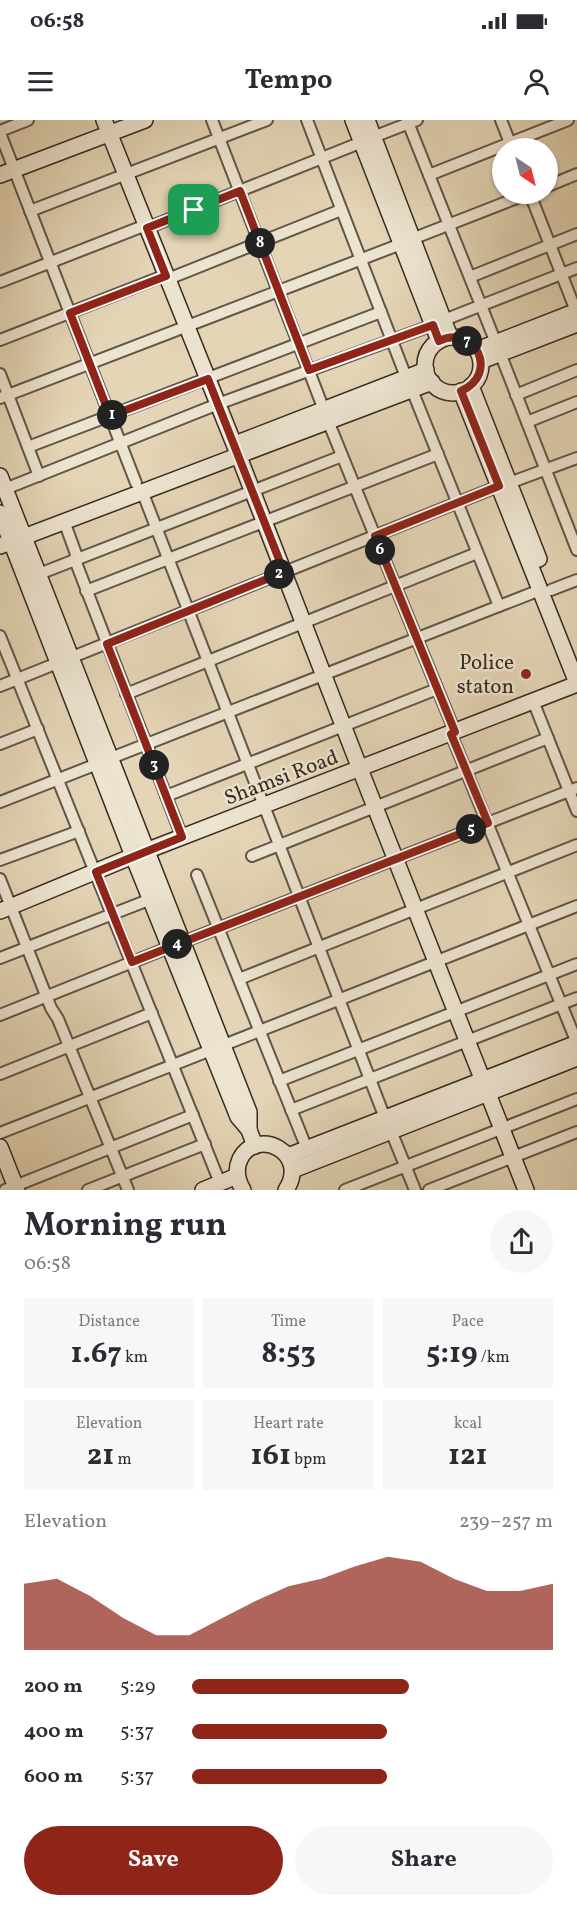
<!DOCTYPE html>
<meta charset="utf-8">
<style>
:root{--surface:#fff;--page:#f7f7f7;--text:#2b2b33;--muted:#7c7c81;--accent:#8f2418}
body{margin:0;font-family:Vollkorn,serif;background:var(--page);color:var(--text);height:100vh;display:flex;flex-direction:column;font-size:22px;white-space:nowrap}
*{box-sizing:border-box;margin:0}
p{font-size:20px;color:var(--muted)}
.icon{flex:none;width:33px;height:33px;fill:none;stroke:currentColor;stroke-width:2;stroke-linecap:round;stroke-linejoin:round}
.map{position:relative;height:1070px;overflow:hidden}
.side{display:flex;flex-direction:column;background:var(--surface);flex:1}
.side>*{flex:none}
.needle{width:39px;rotate:145deg}
.fabs{position:absolute;left:492px;top:18px;display:grid;gap:12px}
.fabs a{display:grid;place-items:center;width:66px;height:66px;border-radius:50%;background:var(--surface);box-shadow:0 2px 4px #0004;font-size:30px}
.pin{position:absolute;display:grid;place-items:center;width:51px;height:51px;color:#fff;margin:-26px;border-radius:12px;box-shadow:0 3px 9px #0006}
.km{position:absolute;width:30px;height:30px;margin:-15px;border-radius:50%;background:#222;color:#fff;font-size:16px;line-height:30px;text-align:center}
.round{display:grid;place-items:center;flex:none;width:63px;height:63px;border-radius:32px;background:var(--page)}
.summary{display:flex;align-items:center;justify-content:space-between;height:102px;padding:0 24px}
h1{font-size:33px;font-weight:700;line-height:45px}
.figures{display:grid;grid-template-columns:repeat(3,1fr);gap:9px;height:102px;padding:6px 24px}
.figures div{display:grid;align-content:center;border-radius:0px;background:var(--page);text-align:center}
.figures b{font-size:30px;font-weight:700}
.figures small{font-size:16px;font-weight:400}
.figures p{font-size:16px}
.chart{height:168px;padding:12px 24px}
.chart p{display:flex;justify-content:space-between}
.chart svg{width:100%;height:108px;margin-top:6px;fill:var(--accent);opacity:.7}
.button{display:flex;gap:12px;margin-top:auto;padding:12px 24px}
.button a{flex:1;height:69px;border-radius:36px;background:var(--accent);color:#fff;font-size:24px;font-weight:700;line-height:69px;text-align:center}
.button a+a{background:var(--page);color:var(--text)}
ul{padding:0 24px;list-style:none;font-size:20px}
li{display:grid;grid-template-columns:96px 72px 1fr;align-items:center;height:45px}
li i{height:15px;border-radius:8px;background:var(--accent)}
.status{display:flex;justify-content:space-between;align-items:center;height:42px;padding:0 30px;background:var(--surface);direction:ltr}
.status svg{height:16px;fill:currentColor}
header{display:flex;justify-content:space-between;align-items:center;height:78px;padding:0 24px;background:var(--surface);font-size:27px;font-weight:700}
.map>svg:first-child{display:block}
</style>
<div class="status"><b>06:58</b><svg viewBox="0 0 49 12"><path d="M0 12V9h3v3zM5 12V6h3v6zM10 12V3h3v9zM15 12V0h3v12zM26 1h20v11H26zM47 4h2v5h-2z"/></svg></div>
<header><svg class="icon" aria-label="menu" viewBox="0 0 24 24"><path d="M4 6h16M4 12h16M4 18h16"/></svg>Tempo<svg class="icon" aria-label="person" viewBox="0 0 24 24"><circle cx="12" cy="8" r="4"/><path d="M4 21q1-7 8-7t8 7"/></svg></header>
<div class="map">
<svg width="577" height="1070" viewBox="0 0 577 1070">
<rect width="100%" height="100%" fill="#e4d5b6"/>
<filter id="stains"><feTurbulence type="fractalNoise" baseFrequency=".00333" numOctaves="4"/><feColorMatrix values="0 0 0 0 .2 0 0 0 0 .09 0 0 0 0 .02 0 0 0 .5 -.17"/></filter>
<radialGradient id="worn" r=".72"><stop offset=".6" stop-color="#630" stop-opacity="0"/><stop offset="1" stop-color="#630" stop-opacity=".3"/></radialGradient>
<g fill="none" stroke-linecap="round" stroke-linejoin="round">
<g stroke="#615548" stroke-width="14">
<g id="street">
<polyline points="212,0 324,290"/>
<polyline points="307,0 406,257"/>
<polyline points="407,0 496,223"/>
<polyline points="501,0 512,28"/>
<polyline points="0,11 28,0"/>
<polyline points="0,13 136,363"/>
<polyline points="373,17 417,0"/>
<polyline points="429,55 568,0"/>
<polyline points="548,66 577,54"/>
<polyline points="530,74 576,191"/>
<polyline points="30,91 267,0"/>
<polyline points="147,108 362,22"/>
<polyline points="412,119 527,74"/>
<polyline points="470,157 577,114"/>
<polyline points="168,159 341,90"/>
<polyline points="0,162 146,105"/>
<polyline points="444,200 577,148"/>
<polyline points="0,220 166,155"/>
<polyline points="500,233 577,430"/>
<polyline points="0,254 39,356"/>
<polyline points="412,270 499,486"/>
<polyline points="516,275 577,250"/>
<polyline points="0,278 401,124"/>
<polyline points="328,301 455,612"/>
<polyline points="527,302 577,282"/>
<polyline points="28,327 381,192"/>
<polyline points="509,363 577,338"/>
<polyline points="5,369 218,284 433,205"/>
<polyline points="142,371 385,998"/>
<polyline points="64,401 76,434 75,440 182,717"/>
<polyline points="39,454 342,336"/>
<polyline points="551,470 577,460"/>
<polyline points="86,471 438,334"/>
<polyline points="0,516 220,1063"/>
<polyline points="0,566 499,366"/>
<polyline points="126,574 477,433"/>
<polyline points="533,581 577,691"/>
<polyline points="451,614 577,923"/>
<polyline points="0,624 38,609"/>
<polyline points="111,638 540,470"/>
<polyline points="166,676 437,569"/>
<polyline points="0,682 97,644"/>
<polyline points="252,736 548,618"/>
<polyline points="0,740 79,711"/>
<polyline points="197,755 307,1029"/>
<polyline points="0,759 51,888 58,899 128,1070"/>
<polyline points="0,838 151,779"/>
<polyline points="239,859 577,725"/>
<polyline points="0,895 170,827 577,668"/>
<polyline points="0,954 152,893"/>
<polyline points="279,961 577,844"/>
<polyline points="291,990 577,878"/>
<polyline points="391,1011 415,1070"/>
<polyline points="0,1013 577,786"/>
<polyline points="5,1070 193,995"/>
<polyline points="88,1070 205,1024"/>
<polyline points="345,1070 577,979"/>
<polyline points="429,1070 577,1012"/>
</g>
</g>
<g stroke="#352a23" stroke-width="18">
<g id="secondary">
<polyline points="104,0 238,334 360,649 526,1070"/>
<polyline points="353,0 439,221"/>
<polyline points="367,0 450,217"/>
<polyline points="0,55 145,0"/>
<circle cx="453" cy="245" r="28"/>
<polyline points="477,230 577,191"/>
<polyline points="481,241 577,204"/>
<polyline points="471,266 539,439"/>
<polyline points="461,271 577,563"/>
<polyline points="240,322 426,250"/>
<polyline points="0,356 249,992 249,1010"/>
<polyline points="0,393 133,736 238,997 249,1010 255,1026"/>
<polyline points="0,426 432,262"/>
<polyline points="0,791 133,736 577,564"/>
<polyline points="0,1027 17,1070"/>
<polyline points="288,1036 577,923"/>
<polyline points="293,1050 577,938"/>
<polyline points="203,1070 237,1056"/>
<path d="M243 1070C237 1060 235 1050 240 1039 257 1006 310 1033 286 1070"/>
</g>
</g>
<use href="#street" stroke="#ede4d0" stroke-width="10"/>
<use href="#secondary" stroke="#ede4d0" stroke-width="15"/>
</g>
<g fill="none" stroke-linecap="round" stroke-linejoin="round">
<g stroke="#fff" stroke-width="12">
<path id="route" d="M240 71 309 250 433 205 439 221C475 203 500 254 461 271L499 366 375 416 455 612 451 614 488 703 132 842 96 752 182 717 107 524 284 452 208 259 110 296 70 193 166 156 147 108Z"/>
</g>
<use href="#route" stroke="#8f2418" stroke-width="8"/>
</g>
<circle fill="#8f2418" stroke="#ede4d0" stroke-width="2" cx="526" cy="554" r="6"/>
<g text-anchor="middle" stroke-width="5" stroke-linejoin="round" paint-order="stroke">
<g font-size="21" fill="#352a23" stroke="#ede4d0" text-anchor="end">
<text x="514" y="549">Police<tspan x="514" dy="24">staton</tspan></text>
</g>
<g font-size="21" fill="#352a23" stroke="#ede4d0">
<text transform="translate(281 657) rotate(-21)" y="7">Shamsi Road</text>
</g>
</g>
<rect width="100%" height="100%" filter="url(#stains)"/>
<rect width="100%" height="100%" fill="url(#worn)"/>
</svg>
<div class="fabs">
<a><svg class="needle" viewBox="-14 -14 28 28"><path d="M0-13l5 13h-10z" fill="#e53935"/><path d="M0 13l5-13h-10z" fill="#7c7c81"/></svg></a>
</div>
<div class="pin" style="left:194px;top:90px;background:#1e9e55"><svg class="icon" aria-label="arrive" viewBox="0 0 24 24"><path d="M6 21V4h12l-3 4 3 4H6"/></svg></div>
<b class="km" style="left:112px;top:295px">1</b>
<b class="km" style="left:279px;top:454px">2</b>
<b class="km" style="left:154px;top:645px">3</b>
<b class="km" style="left:177px;top:824px">4</b>
<b class="km" style="left:471px;top:709px">5</b>
<b class="km" style="left:380px;top:430px">6</b>
<b class="km" style="left:467px;top:221px">7</b>
<b class="km" style="left:260px;top:123px">8</b>
</div>
<section class="side">
<div class="summary"><div><h1>Morning run</h1><p>06:58</p></div><a class="round"><svg class="icon" aria-label="share" viewBox="0 0 24 24"><path d="M12 15V3M7 8l5-5 5 5M5 13v7h14v-7"/></svg></a></div>
<div class="figures">
<div><p>Distance</p><b>1.67<small> km</small></b></div>
<div><p>Time</p><b>8:53</b></div>
<div><p>Pace</p><b>5:19<small> /km</small></b></div>
</div>
<div class="figures">
<div><p>Elevation</p><b>21<small> m</small></b></div>
<div><p>Heart rate</p><b>161<small> bpm</small></b></div>
<div><p>kcal</p><b>121</b></div>
</div>
<div class="chart"><p><span>Elevation</span>239–257 m</p>
<svg viewBox="0 0 160 44" preserveAspectRatio="none"><path d="M0 44V17L10 15L20 22L30 31L40 38L50 38L60 31L70 24L80 18L90 15L100 10L110 6L120 8L130 15L140 20L150 20L160 17V44z"/></svg>
</div>
<ul>
<li><b>200 m</b>5:29<i style="width:60%"></i></li>
<li><b>400 m</b>5:37<i style="width:54%"></i></li>
<li><b>600 m</b>5:37<i style="width:54%"></i></li>
</ul>
<div class="button"><a>Save</a><a>Share</a></div>
</section>
